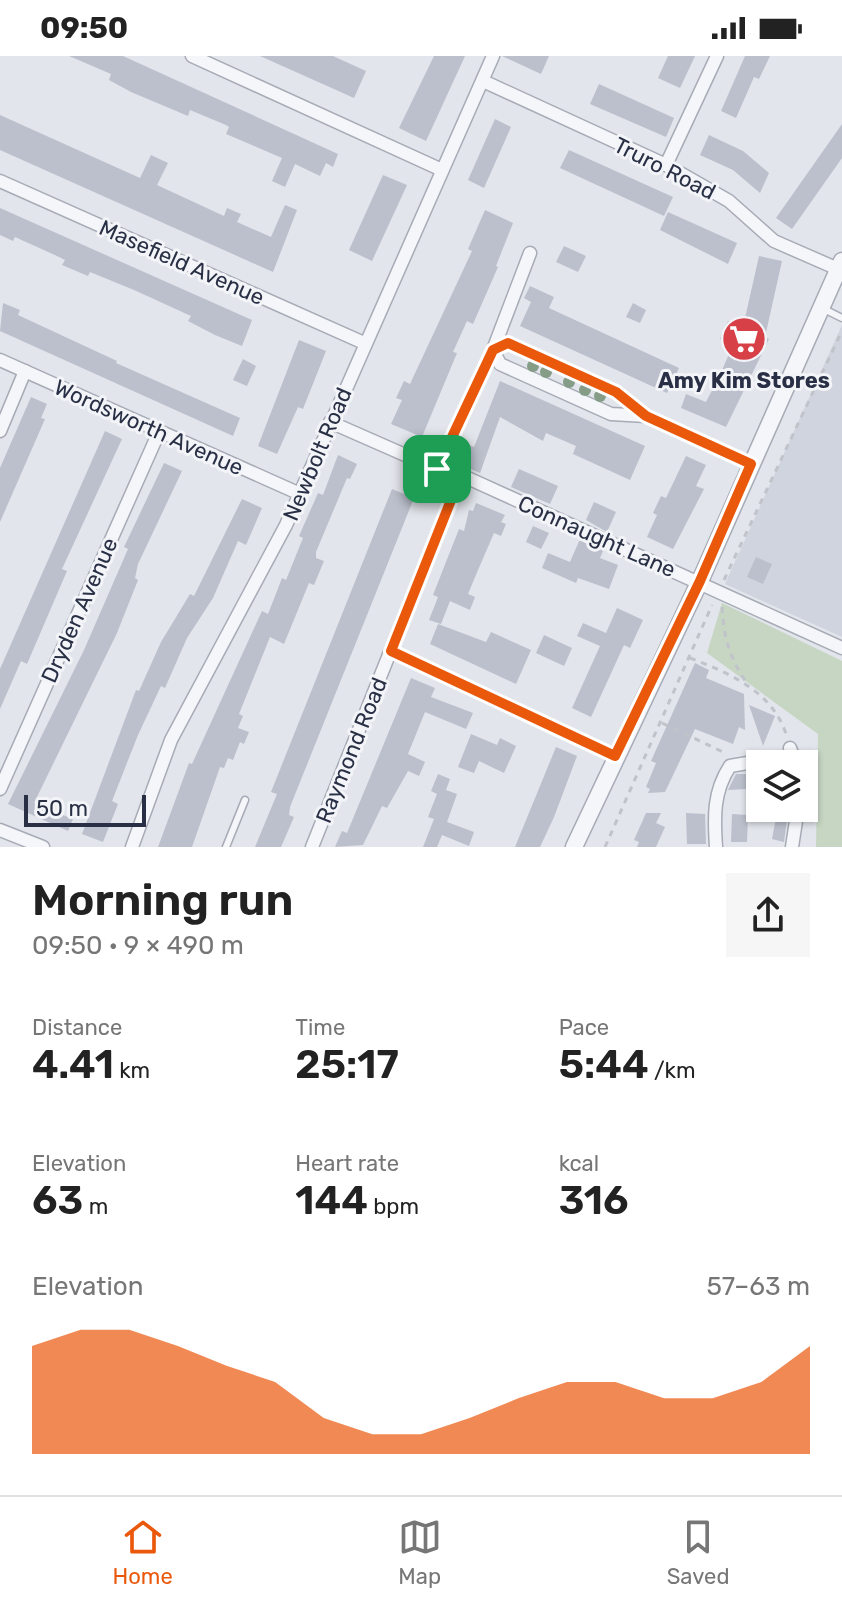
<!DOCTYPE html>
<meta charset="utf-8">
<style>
:root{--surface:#fff;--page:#f6f6f6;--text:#222;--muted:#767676;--line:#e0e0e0;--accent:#ea580c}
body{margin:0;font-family:Rubik,sans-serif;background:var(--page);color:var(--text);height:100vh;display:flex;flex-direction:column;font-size:30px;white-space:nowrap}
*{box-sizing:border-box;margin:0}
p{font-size:26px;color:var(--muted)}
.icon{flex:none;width:44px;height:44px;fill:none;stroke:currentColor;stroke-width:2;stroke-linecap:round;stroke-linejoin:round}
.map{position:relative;height:791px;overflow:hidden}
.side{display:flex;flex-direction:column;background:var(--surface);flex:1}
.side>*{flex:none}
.fabs{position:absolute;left:746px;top:694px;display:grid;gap:16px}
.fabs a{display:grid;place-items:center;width:72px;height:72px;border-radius:0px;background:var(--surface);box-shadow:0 2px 6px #0004;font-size:40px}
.scale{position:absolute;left:24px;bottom:20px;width:122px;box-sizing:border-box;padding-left:8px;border:4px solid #293045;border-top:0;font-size:22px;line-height:28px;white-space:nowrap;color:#293045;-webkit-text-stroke:6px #f2f4f8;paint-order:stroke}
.pin{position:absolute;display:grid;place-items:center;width:68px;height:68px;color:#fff;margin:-34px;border-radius:16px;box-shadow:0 4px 12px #0006}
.round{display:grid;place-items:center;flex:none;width:84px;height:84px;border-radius:0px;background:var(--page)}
.summary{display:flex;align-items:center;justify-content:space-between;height:136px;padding:0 32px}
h1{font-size:44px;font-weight:600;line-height:60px}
.metrics{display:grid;grid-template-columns:repeat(3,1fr);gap:12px;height:136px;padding:8px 32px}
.metrics div{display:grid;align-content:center}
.metrics b{font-size:40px;font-weight:600}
.metrics small{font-size:22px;font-weight:400}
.metrics p{font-size:22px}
.chart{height:224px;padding:16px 32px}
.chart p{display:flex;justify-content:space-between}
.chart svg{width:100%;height:144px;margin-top:8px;fill:var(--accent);opacity:.7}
.status{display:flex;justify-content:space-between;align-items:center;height:56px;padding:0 40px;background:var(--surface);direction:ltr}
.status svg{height:22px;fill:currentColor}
.tab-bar{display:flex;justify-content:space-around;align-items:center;height:112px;border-top:2px solid var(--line);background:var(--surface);font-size:22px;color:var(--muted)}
.tab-bar a{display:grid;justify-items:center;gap:4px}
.tab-bar .current{color:var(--accent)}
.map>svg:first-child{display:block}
</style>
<div class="status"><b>09:50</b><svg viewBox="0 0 49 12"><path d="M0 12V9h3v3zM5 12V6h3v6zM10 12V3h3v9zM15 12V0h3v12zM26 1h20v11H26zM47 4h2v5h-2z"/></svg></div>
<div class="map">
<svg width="842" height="791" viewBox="0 0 842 791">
<rect width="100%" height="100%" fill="#e2e5eb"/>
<polygon fill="#d0d4de" points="842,269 842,581 725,528"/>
<polygon fill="#c6d6c3" points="722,547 842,605 842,791 816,791 818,678 707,597"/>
<g fill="#bcc0cc">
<polygon points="69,0 123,0 338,98 333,111 326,107 320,120 295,108 285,131 272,125 282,102 226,78 229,71 226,69 190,54 188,60 131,36 109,24 111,18"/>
<polygon points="260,0 333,0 366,15 354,42"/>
<polygon points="434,0 465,0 426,85 399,72"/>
<polygon points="502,0 549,0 541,18"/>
<polygon points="668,0 695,0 680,32 658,22"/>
<polygon points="745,0 770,0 759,23 754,21 736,62 721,55"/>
<polygon points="599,28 674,62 666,81 590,48"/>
<polygon points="0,59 140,122 151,99 168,107 157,129 224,160 227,152 241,158 237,166 271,181 285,149 297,154 273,216 0,94"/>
<polygon points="495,63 511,71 484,132 468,124"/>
<polygon points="842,68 842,102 792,173 776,162"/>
<polygon points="709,79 743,95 769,117 760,137 733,114 700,99"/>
<polygon points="569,94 673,141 664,160 560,112"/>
<polygon points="383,119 407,129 372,205 349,194"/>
<polygon points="0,152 252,264 242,290 215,279 188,265 191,260 134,234 90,216 88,220 62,209 65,204 57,200 15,181 13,185 0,179"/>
<polygon points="485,154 513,167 496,210 498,211 473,268 467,265 453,296 457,297 422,381 391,368 402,344 396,342 404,325 410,328 472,195 468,193"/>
<polygon points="668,156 737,187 728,208 660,174"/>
<polygon points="564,190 586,200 578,216 556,206"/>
<polygon points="759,200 782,205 765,281 769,283 726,371 681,352 686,338 706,346 719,321 733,289 720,283 728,265 743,271"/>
<polygon points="530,230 554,241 549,252 679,312 667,337 520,270 531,246 524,242"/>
<polygon points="3,247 20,254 18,259 117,305 116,307 240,362 233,380 0,275"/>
<polygon points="633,247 646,254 640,267 626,261"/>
<polygon points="299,284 326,295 303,353 298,351 277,398 258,390"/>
<polygon points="243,303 256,310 247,330 233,324"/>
<polygon points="500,325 645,390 630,424 573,398 576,390 546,377 543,385 500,361 480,417 457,407 465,387 474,391"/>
<polygon points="31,341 47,348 41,362 45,363 0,466 0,412"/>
<polygon points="105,375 122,383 62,513 67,515 27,608 21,605 0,653 0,613"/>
<polygon points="338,399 357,408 350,423 347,422 316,496 316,502 324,505 314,529 309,527 284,588 270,581 239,658 243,660 238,672 249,676 244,688 240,686 233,704 228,702 224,712 220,711 192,791 158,791 189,707 192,708 262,555 268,558 282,522 286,524 303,482 299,480 318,437 323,439"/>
<polygon points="686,400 706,409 696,430 704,433 673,493 647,481 657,459 653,457 661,440 666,442"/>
<polygon points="164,407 182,415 138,508 135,522 138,524 117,577 34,747 73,763 68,775 8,748 84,594 128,493 124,491"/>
<polygon points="519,413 558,430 550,448 511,431"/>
<polygon points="392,433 414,442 290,751 289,759 294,761 281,791 255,791 277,738 271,736"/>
<polygon points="242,443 262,452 246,489 238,485 213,542 187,582 165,632 161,630 138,679 112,745 118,748 103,786 82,778 136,634 139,635 161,586 190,538 194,540"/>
<polygon points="594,446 616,456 607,476 586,464"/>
<polygon points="476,447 505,459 501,466 506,468 501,480 494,477 478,514 468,538 475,541 470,554 450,545 441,568 429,564 438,541 433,539 459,473 464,475 469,454 473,455"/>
<polygon points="533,470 549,477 541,493 526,486"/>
<polygon points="580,483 600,492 603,495 600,502 618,509 609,533 578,522 576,527 542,512 548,497 570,506"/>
<polygon points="756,501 772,508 763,528 747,521"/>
<polygon points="617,552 643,564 630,592 624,589 591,661 572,652 600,590 577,580 583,567 606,577"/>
<polygon points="438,568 486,586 491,576 531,594 516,628 430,588"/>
<polygon points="544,579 572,592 564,610 536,597"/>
<polygon points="695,607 709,614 706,622 744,638 745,674 739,671 733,688 695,673 665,736 648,737 650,733 646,731 656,707 651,705"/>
<polygon points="411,622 435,632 431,641 473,657 466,673 425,656 408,698 425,706 419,720 408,715 387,752 382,750 363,789 335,791 342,775 347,777"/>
<polygon points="749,649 775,660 763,690"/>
<polygon points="471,678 497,689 500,682 516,690 504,717 479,705 474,717 458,711"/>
<polygon points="556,691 577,700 554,761 540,791 515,791"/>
<polygon points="438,718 450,723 446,734 457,738 447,766 474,776 469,790 442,779 437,791 423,791 434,763 428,761 437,738 431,735"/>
<polygon points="736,718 747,718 747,733 728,734"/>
<polygon points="646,757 661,757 656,767 665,771 656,791 637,791 639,786 634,784"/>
<polygon points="686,757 705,758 706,788 687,788"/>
<polygon points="732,758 748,759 747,786 731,786"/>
<polygon points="776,762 787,764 784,786 772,783"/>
</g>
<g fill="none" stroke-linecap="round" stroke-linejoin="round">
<g stroke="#a7abb6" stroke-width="9">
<g id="service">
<polyline points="824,253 842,262"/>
<polyline points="226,791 245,744"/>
</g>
</g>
<g stroke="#a7abb6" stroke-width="15">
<g id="minor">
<polyline points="192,0 442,114"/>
<polyline points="483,25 666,109 729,145 774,185 838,213"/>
<polyline points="666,109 717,0"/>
<polyline points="0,125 364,287"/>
<polyline points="0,304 298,437"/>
<polyline points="646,360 611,358 500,308 493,294 508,287 616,336 646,360 751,408"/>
<polyline points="330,366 437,413 461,419 842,592"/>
<polyline points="0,375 25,315"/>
<polyline points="437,413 493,294 530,197"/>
<polyline points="391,595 615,700"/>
<polyline points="790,692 796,708"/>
<polyline points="0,733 159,376"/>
<polyline points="0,774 43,791"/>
<polyline points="132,791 171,684 286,469 493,0"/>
<polyline points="312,791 461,419"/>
<path d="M716 791C714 761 713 736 730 710L765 704"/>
<polyline points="792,791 798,752"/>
</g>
</g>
<g stroke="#a7abb6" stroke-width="19">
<polyline id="tertiary" points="574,791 700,525 842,205"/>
</g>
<g stroke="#c0c3ca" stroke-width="3" stroke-dasharray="6 6" stroke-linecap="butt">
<polyline points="724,524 842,275"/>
<path d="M722 551C724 584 730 603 748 629"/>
<path d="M690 602C729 617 772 635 786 678"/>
<polyline points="662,667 723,696"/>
<polyline points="605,791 712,549"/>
</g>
<use href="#service" stroke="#f5f6f9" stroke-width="6"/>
<use href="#minor" stroke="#f5f6f9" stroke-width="12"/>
<use href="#tertiary" stroke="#f5f6f9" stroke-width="16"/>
</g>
<g fill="#859c87">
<circle cx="533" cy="310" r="6"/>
<circle cx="546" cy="316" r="6"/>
<circle cx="569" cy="326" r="6"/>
<circle cx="585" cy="334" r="6"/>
<circle cx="600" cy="340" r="6"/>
</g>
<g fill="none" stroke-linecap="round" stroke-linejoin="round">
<g stroke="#fff" stroke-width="16">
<polygon id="route" points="508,287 616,336 646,360 751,408 700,525 615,700 391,595 461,419 437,413 493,294"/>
</g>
<use href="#route" stroke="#ea580c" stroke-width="10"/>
</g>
<defs>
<g id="supermarket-disc" transform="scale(2.3)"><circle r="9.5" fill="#d74047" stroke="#f2f4f8"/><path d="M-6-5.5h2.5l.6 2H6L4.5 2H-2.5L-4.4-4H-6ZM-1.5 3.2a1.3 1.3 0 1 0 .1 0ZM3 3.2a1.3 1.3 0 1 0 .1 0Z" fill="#fff"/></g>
</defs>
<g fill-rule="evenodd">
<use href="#supermarket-disc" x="744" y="283"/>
</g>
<g text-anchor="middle" stroke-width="6" stroke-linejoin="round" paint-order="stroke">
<g font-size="22" fill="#293045" stroke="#f2f4f8">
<text transform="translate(665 112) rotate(27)" y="8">Truro Road</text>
<text transform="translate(182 206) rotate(24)" y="8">Masefield Avenue</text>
<text transform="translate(149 371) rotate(24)" y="8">Wordsworth Avenue</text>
<text transform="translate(317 398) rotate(-67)" y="8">Newbolt Road</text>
<text transform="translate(597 480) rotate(24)" y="8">Connaught Lane</text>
<text transform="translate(79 554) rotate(-66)" y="8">Dryden Avenue</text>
<text transform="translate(351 694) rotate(-68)" y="8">Raymond Road</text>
</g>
<g font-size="22" font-weight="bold" fill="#293045" stroke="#f2f4f8">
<text x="744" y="332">Amy Kim Stores</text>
</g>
</g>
</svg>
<div class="fabs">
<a><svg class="icon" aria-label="layers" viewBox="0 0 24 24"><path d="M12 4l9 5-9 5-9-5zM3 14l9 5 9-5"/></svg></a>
</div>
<div class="scale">50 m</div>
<div class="pin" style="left:437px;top:413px;background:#1e9e55"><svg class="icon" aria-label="arrive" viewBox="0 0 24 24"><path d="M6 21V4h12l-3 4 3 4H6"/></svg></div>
</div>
<section class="side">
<div class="summary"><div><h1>Morning run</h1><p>09:50 · 9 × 490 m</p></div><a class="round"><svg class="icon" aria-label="share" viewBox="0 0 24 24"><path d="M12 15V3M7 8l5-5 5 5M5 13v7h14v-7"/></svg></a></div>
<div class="metrics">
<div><p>Distance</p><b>4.41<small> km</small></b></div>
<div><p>Time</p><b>25:17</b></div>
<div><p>Pace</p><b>5:44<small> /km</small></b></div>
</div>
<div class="metrics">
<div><p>Elevation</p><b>63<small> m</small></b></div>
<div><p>Heart rate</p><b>144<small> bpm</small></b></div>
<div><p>kcal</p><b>316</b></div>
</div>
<div class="chart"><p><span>Elevation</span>57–63 m</p>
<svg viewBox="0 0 160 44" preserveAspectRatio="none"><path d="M0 44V11L10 6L20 6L30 11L40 17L50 22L60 33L70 38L80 38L90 33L100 27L110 22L120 22L130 27L140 27L150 22L160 11V44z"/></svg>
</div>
</section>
<nav class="tab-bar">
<a class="current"><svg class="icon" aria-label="home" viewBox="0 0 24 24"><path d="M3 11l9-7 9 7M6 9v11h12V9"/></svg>Home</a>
<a><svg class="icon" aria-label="map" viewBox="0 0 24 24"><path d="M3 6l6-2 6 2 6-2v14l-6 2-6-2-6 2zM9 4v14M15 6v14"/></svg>Map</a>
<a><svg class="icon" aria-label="saved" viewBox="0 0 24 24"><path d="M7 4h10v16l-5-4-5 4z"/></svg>Saved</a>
</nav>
